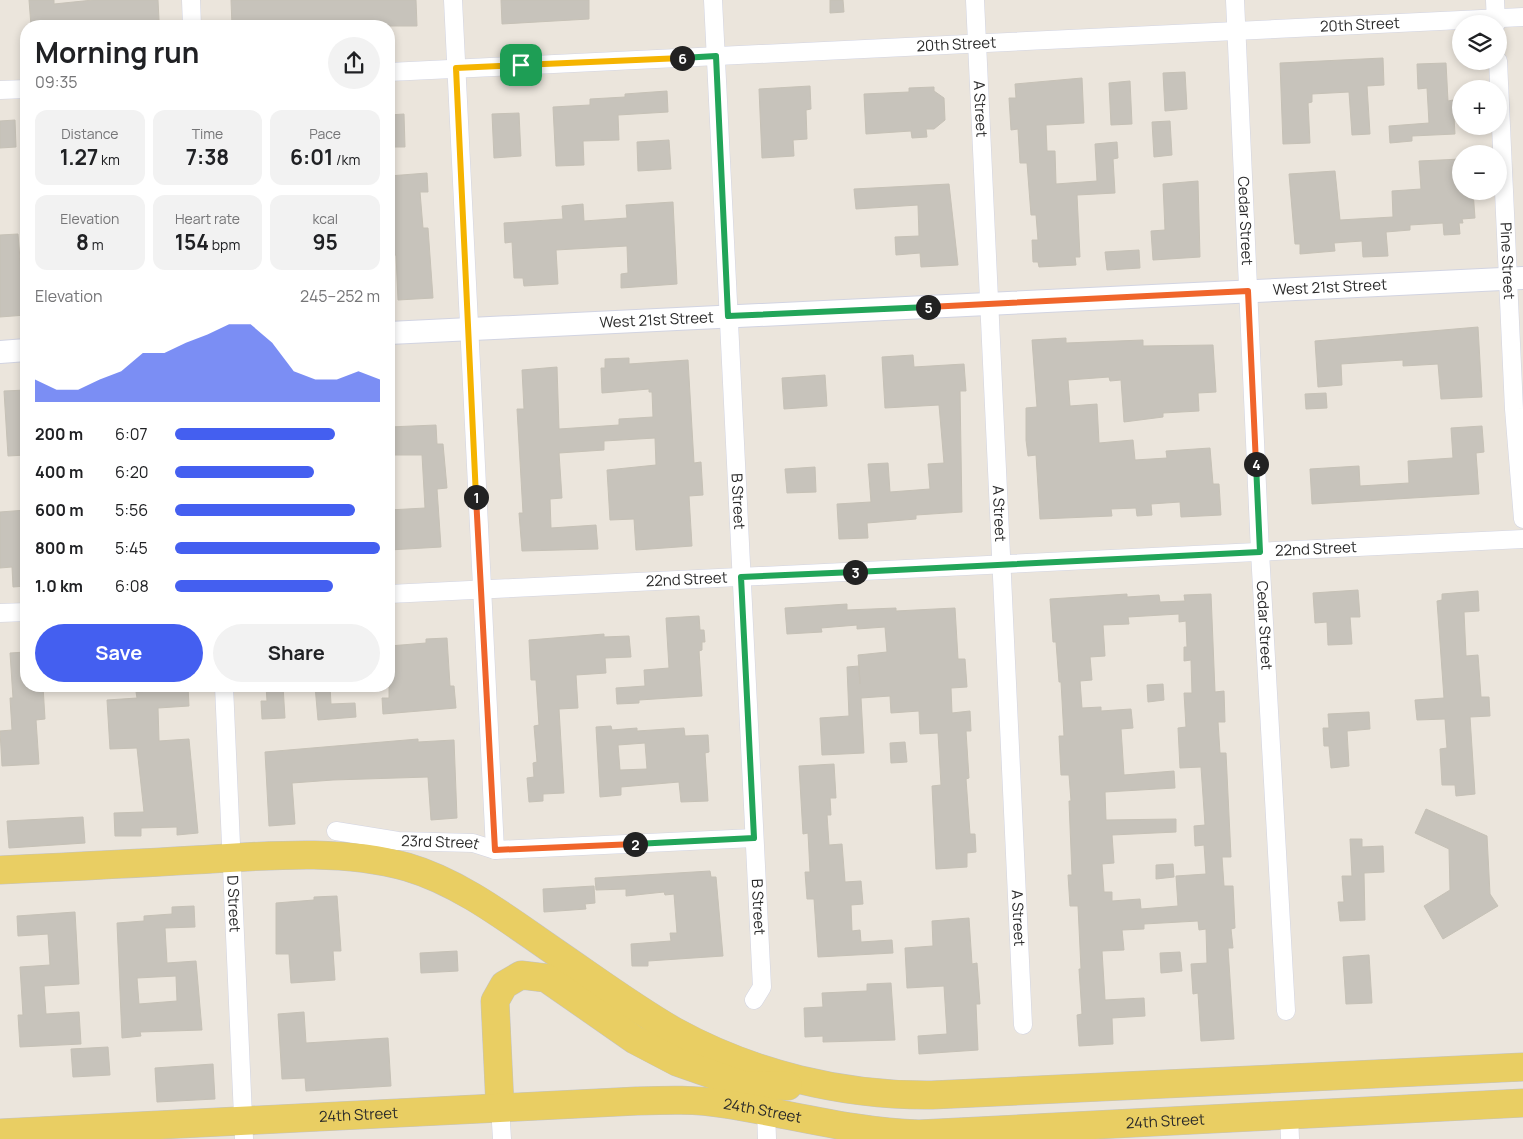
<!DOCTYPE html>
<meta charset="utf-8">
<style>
:root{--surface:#fff;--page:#f2f2f2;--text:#202124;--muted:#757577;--accent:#445ff0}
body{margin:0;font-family:Manrope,sans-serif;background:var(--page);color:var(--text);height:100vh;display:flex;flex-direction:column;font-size:19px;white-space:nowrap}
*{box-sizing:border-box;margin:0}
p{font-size:16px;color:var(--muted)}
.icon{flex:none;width:28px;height:28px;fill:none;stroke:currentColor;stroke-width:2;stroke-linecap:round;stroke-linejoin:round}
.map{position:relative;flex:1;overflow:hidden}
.panel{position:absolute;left:20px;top:20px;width:375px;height:672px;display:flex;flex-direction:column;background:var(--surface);border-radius:20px;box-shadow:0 2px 8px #0003}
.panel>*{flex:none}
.tools{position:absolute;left:1452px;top:15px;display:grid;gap:10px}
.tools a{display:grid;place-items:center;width:55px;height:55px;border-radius:50%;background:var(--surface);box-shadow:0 2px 8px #0003;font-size:25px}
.pin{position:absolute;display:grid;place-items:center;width:42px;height:42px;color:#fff;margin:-21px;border-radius:10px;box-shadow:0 2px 8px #0006}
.km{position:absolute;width:25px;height:25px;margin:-12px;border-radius:50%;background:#222;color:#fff;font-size:14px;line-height:25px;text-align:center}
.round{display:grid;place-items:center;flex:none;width:52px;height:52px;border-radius:26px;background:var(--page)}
.head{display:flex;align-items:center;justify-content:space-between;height:85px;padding:0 15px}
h1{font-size:28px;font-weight:700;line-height:38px}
.figures{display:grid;grid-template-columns:repeat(3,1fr);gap:8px;height:85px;padding:5px 15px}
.figures div{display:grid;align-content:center;border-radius:12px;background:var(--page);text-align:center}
.figures b{font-size:21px;font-weight:700}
.figures small{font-size:14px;font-weight:400}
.figures p{font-size:14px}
.chart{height:140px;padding:10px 15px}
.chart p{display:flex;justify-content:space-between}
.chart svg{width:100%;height:90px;margin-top:5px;fill:var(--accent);opacity:.7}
.action{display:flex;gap:10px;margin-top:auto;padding:10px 15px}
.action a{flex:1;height:58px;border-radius:30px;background:var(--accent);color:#fff;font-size:20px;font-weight:700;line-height:58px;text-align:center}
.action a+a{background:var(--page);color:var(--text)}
ul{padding:0 15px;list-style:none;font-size:16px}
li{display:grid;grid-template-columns:80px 60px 1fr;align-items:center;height:38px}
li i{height:12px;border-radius:6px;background:var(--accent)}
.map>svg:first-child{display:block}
</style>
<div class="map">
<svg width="1523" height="1139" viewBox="0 0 1523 1139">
<rect width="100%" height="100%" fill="#ebe5dc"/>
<g fill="#c7c3bb" stroke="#c6c1b6" fill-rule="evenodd">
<polygon points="29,0 54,0 54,4 93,0 158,0 159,20 156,20 156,26 31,26"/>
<polygon points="231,0 416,0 417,26 359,26 359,23 309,26 232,26"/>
<polygon points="501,0 589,0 589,19 502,24"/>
<polygon points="830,0 843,0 844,12 830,13"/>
<polygon points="1383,58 1384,85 1367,86 1370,134 1352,135 1349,92 1312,94 1312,102 1308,103 1310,143 1283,144 1280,63"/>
<polygon points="1446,63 1448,101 1453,100 1455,134 1412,136 1412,141 1390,143 1389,126 1429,123 1427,88 1418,89 1417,64"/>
<polygon points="1185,72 1187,109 1165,111 1163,73"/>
<polygon points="1082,78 1084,123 1046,125 1047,151 1055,151 1056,184 1097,181 1095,144 1117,142 1118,158 1113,159 1115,193 1077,195 1080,257 1075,257 1076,265 1039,267 1038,262 1033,262 1032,240 1038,240 1036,215 1031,215 1027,163 1020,163 1018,129 1011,130 1009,98 1016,98 1015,84"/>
<polygon points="1130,81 1132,124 1111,125 1109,83"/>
<polygon points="810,86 811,109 806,110 807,139 793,140 794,156 762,158 759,89"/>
<polygon points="934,87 934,91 944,98 945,120 934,129 926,129 927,137 912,138 911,131 866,134 864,94 909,92 909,88"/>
<polygon points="667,91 668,112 618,115 619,140 583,141 584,165 556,166 553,107 590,105 590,99 625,97 625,94"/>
<polygon points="519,113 521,156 494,158 492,114"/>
<polygon points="404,114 405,147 389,147 389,115"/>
<polygon points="15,120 16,147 0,148 0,121"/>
<polygon points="1170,121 1172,155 1154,157 1152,122"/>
<polygon points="669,140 671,169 638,171 637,142"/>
<polygon points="1461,159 1461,191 1473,191 1475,218 1462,219 1463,223 1459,223 1460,234 1444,235 1443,223 1410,225 1410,230 1386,232 1388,256 1363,257 1362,241 1334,243 1335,251 1300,254 1300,244 1295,244 1289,174 1335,171 1340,220 1393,217 1392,191 1421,189 1419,161"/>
<polygon points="427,173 428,192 420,192 423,228 428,228 433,298 398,300 396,255 393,255 391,224 389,176"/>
<polygon points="1198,181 1200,257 1153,260 1151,231 1165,230 1163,184"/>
<polygon points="949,184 958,265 921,267 920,253 896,255 895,237 919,236 918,205 856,209 854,189"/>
<polygon points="673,202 677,284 621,288 621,274 628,273 627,246 556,250 558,284 524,286 523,278 514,278 512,242 505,243 504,223 563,219 562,206 583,204 584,221 627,218 626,205"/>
<polygon points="18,234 23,296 26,296 26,315 0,317 0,235"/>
<polygon points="1139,250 1140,268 1107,270 1105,252"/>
<polygon points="1478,327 1482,397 1441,399 1438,364 1403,366 1403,360 1341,364 1342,385 1318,387 1315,341"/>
<polygon points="1066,338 1066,343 1143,340 1143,346 1213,345 1216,392 1198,393 1199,411 1163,413 1163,417 1124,422 1121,380 1110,381 1109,377 1068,380 1070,406 1097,404 1099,443 1133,440 1135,460 1167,458 1166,451 1210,448 1213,484 1219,484 1221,515 1181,517 1180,502 1151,504 1152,515 1137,516 1136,508 1111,509 1112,516 1040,519 1036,455 1028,456 1026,440 1026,408 1037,407 1032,340"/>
<polygon points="913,355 914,367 964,364 966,391 960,391 962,512 916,515 916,519 867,523 868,538 839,539 837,504 871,502 868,464 888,463 890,492 930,489 928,464 944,463 939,405 885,408 882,357"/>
<polygon points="629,358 629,364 688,360 694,463 701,462 703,495 689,496 692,546 636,550 634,519 610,520 607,470 656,465 655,438 604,441 604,450 559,453 562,498 550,499 551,528 596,525 598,549 522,551 519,513 523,513 517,409 524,409 522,370 557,367 559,429 619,425 619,419 653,417 652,392 649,392 649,389 602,393 601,368 605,368 605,359"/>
<polygon points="825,375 827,406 784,409 782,378"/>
<polygon points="26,390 26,455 8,456 4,391"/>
<polygon points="1326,393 1327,408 1306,409 1305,394"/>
<polygon points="436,425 437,444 443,444 447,488 437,489 441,547 389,550 389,510 425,508 422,455 389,455 389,427"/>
<polygon points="1482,426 1484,452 1476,453 1479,494 1312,504 1310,469 1359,466 1360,486 1409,483 1408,461 1453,458 1451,428"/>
<polygon points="815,467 816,492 787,493 785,469"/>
<polygon points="26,510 26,586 13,587 12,567 0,568 0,512"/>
<polygon points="1358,590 1360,617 1350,617 1352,644 1328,645 1327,622 1315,623 1313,593"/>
<polygon points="1478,591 1479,611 1464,612 1466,656 1478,655 1481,697 1489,697 1490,716 1470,717 1475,794 1456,796 1455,785 1442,785 1440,749 1447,748 1445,719 1417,720 1415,700 1444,698 1437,601 1442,600 1442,594"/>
<path d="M1127 594V597L1159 595 1160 602 1185 601 1184 595 1211 594 1215 692 1224 691 1225 722H1218L1220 753H1226L1231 857H1222L1224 886H1233L1235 928 1231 929 1233 948H1228L1234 1039 1201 1041 1198 993 1193 994 1191 964 1207 963 1206 929 1199 930 1198 921 1144 924V929L1122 930 1124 950 1102 951 1105 1000 1144 998 1145 1016 1112 1018 1113 1044 1079 1046 1077 1015 1082 1014 1079 969H1081L1078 906H1070L1068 875H1072L1069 801H1071L1069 775H1061L1059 736H1064L1061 682H1059L1056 642H1053L1050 599ZM1179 614V622L1186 621 1187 647H1184V661L1191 660 1192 693H1184L1186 727 1178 728 1180 768 1201 767 1205 825 1194 826 1195 846 1204 845 1206 874 1176 876 1178 906 1141 909 1140 899 1112 901V892H1104L1102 864 1114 863 1112 835 1176 832V819L1106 820 1105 792 1175 788 1174 771 1124 775 1121 729 1133 728 1131 709 1101 711V707L1082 708 1080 681 1092 680 1090 657 1105 656 1103 625 1129 624 1128 617Z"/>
<polygon points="847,604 847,610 896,608 896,611 955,608 958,659 965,659 967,687 951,688 952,713 970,711 971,731 966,731 969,778 966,779 970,834 975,834 976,852 967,853 967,867 936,869 932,786 941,785 938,733 920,734 919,711 891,713 890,696 861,698 864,753 822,755 820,718 849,716 847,667 859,666 860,684 858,655 887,652 885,627 857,629 857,625 821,628 822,632 787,634 785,608"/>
<polygon points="699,616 700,630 704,630 705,642 702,642 702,650 699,651 702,696 639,700 639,703 617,704 616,688 645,686 644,670 669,668 666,618"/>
<polygon points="604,634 604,637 629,636 631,657 605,658 606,673 576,675 578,708 559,709 564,793 543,794 543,801 529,802 527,778 534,777 533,763 537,762 534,726 539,725 536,680 531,680 529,640"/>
<polygon points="447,638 450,686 454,686 456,708 383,714 382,698 389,698 389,646 426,643 426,639"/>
<polygon points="26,652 26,686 43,686 45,719 36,720 39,764 2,766 0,731 12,730 10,698 13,698 10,653"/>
<polygon points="1163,684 1164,700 1148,702 1147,685"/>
<polygon points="164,686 188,686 189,706 158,708 159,741 189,739 198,833 177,835 177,827 141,828 141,836 115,836 114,813 144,812 137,748 110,749 107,700 137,698 136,692 164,690"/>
<polygon points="266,686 283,686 285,718 262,719 261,701 267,701"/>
<polygon points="315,686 330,686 331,704 355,703 356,717 318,720"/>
<polygon points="1369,712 1370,729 1347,731 1349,766 1331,768 1329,746 1324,746 1323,728 1329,728 1328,714"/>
<path d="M611 726 612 730 637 728V731L684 728 685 736 708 735 709 752 705 753 708 801 681 802 679 782 621 787V795L600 797 596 727ZM645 743 647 769 620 770 618 745Z"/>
<polygon points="418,739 418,742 454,740 457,818 431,820 428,777 333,780 292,783 295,824 269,826 265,752"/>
<polygon points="905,742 907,762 891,763 890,743"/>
<polygon points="834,764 836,798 830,798 831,815 827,815 829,845 842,844 845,882 861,881 863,904 851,905 852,931 860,930 861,942 892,940 893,953 818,957 814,899 807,899 805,872 810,872 808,833 803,834 799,766"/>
<polygon points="1426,809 1487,836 1490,894 1498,906 1443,939 1424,906 1450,890 1449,849 1415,833"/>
<polygon points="83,817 85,843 9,848 7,821"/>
<polygon points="1350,839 1362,839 1362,847 1383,846 1384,872 1364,873 1365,920 1340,921 1338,902 1344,902 1342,876 1352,876"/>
<polygon points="1173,864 1174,877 1156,879 1156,865"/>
<polygon points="710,871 711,877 716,877 723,956 648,961 648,966 632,966 631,944 671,941 670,933 677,933 674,894 665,895 664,892 626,896 626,889 596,890 595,878"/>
<polygon points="594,886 595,903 585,904 586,909 544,912 543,889"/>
<polygon points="337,896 341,951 333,951 335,980 291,983 289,954 276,954 276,903 314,900 314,897"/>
<path d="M194 906 195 927 165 928 167 963 196 961 202 1030 140 1032 141 1036 122 1038 117 923 144 921V916L172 914V907ZM176 976 177 1001 139 1004 137 978Z"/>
<polygon points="75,912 79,984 44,986 46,1014 79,1012 81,1044 20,1047 18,1015 23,1015 20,967 50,965 48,934 18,936 17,916"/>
<polygon points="969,918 972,964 977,963 980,1004 976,1004 978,1050 919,1054 918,1036 947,1034 944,986 907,988 905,948 933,946 932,921"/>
<polygon points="457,951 458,971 421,973 420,953"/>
<polygon points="1180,952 1182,971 1161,973 1160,953"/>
<polygon points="1369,955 1372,1003 1346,1004 1343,957"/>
<polygon points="891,983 895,1040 823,1042 823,1036 805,1037 804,1008 823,1007 822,993 867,991 867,984"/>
<polygon points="304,1012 306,1043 388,1038 391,1086 306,1091 305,1078 282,1079 278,1014"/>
<polygon points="108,1047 110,1075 73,1077 71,1049"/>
<polygon points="213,1064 215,1099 157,1102 155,1068"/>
</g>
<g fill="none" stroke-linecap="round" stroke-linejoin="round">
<g stroke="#d2d4e2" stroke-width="19">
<g id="minor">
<polyline points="191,0 192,26"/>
<polyline points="453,0 495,850"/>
<path id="s1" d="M713 0 762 987 754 1000"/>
<path id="s2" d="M975 0 1023 1025"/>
<path id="s3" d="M1235 0 1260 552 1286 1011"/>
<polyline points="1495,0 1496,24"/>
<path id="s4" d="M1498 61 1514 409 1523 519"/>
<path id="s5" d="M389 72 1523 17"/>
<polyline points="0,90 26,89"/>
<path id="s6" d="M389 594 1523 539"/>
<polyline points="0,613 26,612"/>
<path id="s7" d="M224 686 244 1139"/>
<path id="s8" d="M336 831 398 841 473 843 495 850 754 838"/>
<polyline points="500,1107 502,1139"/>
<polyline points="766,1111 767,1139"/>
<polyline points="1289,1115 1290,1139"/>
</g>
</g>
<g stroke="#d2d4e2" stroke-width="24">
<g id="tertiary">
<path id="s9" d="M389 333 1523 278"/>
<polyline points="0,352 26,350"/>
</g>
</g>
<g stroke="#c3c3c3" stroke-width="29">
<g id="primary">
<path d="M0 870C65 867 129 864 194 860 264 856 339 848 407 867 462 883 511 922 558 954 596 980 634 1008 674 1031 752 1074 843 1096 932 1095L1523 1067"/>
<polyline points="500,1107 495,1001 504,985 521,975 546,978 635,1040 677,1062 743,1085 788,1086"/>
<path id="s10" d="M0 1133 637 1101C667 1100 696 1099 725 1104 790 1114 853 1132 919 1134L1523 1103"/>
</g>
</g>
<use href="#minor" stroke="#fff" stroke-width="18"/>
<use href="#tertiary" stroke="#fff" stroke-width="22"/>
<use href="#primary" stroke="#e9ce63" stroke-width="28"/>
</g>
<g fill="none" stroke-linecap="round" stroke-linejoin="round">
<g stroke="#fff" stroke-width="10">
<polyline id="split-1" points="476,497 456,68 521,65"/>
</g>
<g stroke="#fff" stroke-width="10">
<polyline id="split-2" points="476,497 495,850 635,844"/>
</g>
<g stroke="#fff" stroke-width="10">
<polyline id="split-3" points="635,844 754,838 741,577 855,572"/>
</g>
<g stroke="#fff" stroke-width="10">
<polyline id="split-4" points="855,572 1260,552 1256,464"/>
</g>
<g stroke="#fff" stroke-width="10">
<polyline id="split-5" points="928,307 1248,291 1256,464"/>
</g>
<g stroke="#fff" stroke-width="10">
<polyline id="split-6" points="682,58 716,56 728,316 928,307"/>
</g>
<g stroke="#fff" stroke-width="10">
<polyline id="split-7" points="521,65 682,58"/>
</g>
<use href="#split-1" stroke="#f5b400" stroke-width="6"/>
<use href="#split-2" stroke="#f0652b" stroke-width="6"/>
<use href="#split-3" stroke="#22a559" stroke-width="6"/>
<use href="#split-4" stroke="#22a559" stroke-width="6"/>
<use href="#split-5" stroke="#f0652b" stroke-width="6"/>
<use href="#split-6" stroke="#22a559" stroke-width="6"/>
<use href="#split-7" stroke="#f5b400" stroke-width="6"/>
</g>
<g text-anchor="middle" stroke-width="4" stroke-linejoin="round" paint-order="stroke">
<g font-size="15" fill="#2a2a2a" stroke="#fff">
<text dy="5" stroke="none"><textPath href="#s5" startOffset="972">20th Street</textPath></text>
<text dy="5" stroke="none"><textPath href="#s5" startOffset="568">20th Street</textPath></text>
<text dy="5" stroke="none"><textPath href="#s2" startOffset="109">A Street</textPath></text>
<text dy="5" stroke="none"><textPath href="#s3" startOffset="221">Cedar Street</textPath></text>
<text dy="5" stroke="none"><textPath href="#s4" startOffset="200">Pine Street</textPath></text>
<text dy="5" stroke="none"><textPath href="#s9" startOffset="942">West 21st Street</textPath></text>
<text dy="5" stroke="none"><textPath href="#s9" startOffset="268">West 21st Street</textPath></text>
<text dy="5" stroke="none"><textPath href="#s1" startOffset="502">B Street</textPath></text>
<text dy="5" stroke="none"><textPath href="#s2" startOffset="514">A Street</textPath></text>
<text dy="5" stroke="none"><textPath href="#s6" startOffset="928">22nd Street</textPath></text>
<text dy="5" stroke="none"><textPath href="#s6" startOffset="298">22nd Street</textPath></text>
<text dy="5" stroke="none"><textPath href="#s3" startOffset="626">Cedar Street</textPath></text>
<text dy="5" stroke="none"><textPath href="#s8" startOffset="105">23rd Street</textPath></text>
<text dy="5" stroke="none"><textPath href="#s7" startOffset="218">D Street</textPath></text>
<text dy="5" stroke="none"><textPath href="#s1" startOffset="908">B Street</textPath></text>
<text dy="5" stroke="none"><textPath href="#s2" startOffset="919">A Street</textPath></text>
<text dy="5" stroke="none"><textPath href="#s10" startOffset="764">24th Street</textPath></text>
<text dy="5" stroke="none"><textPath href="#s10" startOffset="359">24th Street</textPath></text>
<text dy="5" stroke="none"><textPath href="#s10" startOffset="1169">24th Street</textPath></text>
</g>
</g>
</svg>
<div class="tools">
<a><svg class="icon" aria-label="layers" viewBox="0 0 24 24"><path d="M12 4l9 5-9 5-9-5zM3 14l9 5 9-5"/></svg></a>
<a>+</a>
<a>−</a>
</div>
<div class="pin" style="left:521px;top:65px;background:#1e9e55"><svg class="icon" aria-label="arrive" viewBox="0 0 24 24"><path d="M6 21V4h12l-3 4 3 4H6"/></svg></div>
<b class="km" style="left:476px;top:497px">1</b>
<b class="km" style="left:635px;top:844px">2</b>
<b class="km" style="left:855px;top:572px">3</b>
<b class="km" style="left:1256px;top:464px">4</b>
<b class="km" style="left:928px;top:307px">5</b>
<b class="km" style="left:682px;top:58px">6</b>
<section class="panel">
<div class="head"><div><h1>Morning run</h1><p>09:35</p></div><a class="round"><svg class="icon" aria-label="share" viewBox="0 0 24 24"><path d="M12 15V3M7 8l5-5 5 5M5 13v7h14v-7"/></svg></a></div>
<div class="figures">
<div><p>Distance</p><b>1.27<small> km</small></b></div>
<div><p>Time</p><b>7:38</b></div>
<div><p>Pace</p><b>6:01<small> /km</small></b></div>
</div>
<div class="figures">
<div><p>Elevation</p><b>8<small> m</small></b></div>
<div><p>Heart rate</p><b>154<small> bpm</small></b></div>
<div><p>kcal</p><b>95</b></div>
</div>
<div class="chart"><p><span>Elevation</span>245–252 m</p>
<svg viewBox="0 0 160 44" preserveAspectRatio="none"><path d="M0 44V33L10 38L20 38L30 33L40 29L50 20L60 20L70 15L80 11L90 6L100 6L110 15L120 29L130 33L140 33L150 29L160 33V44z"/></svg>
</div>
<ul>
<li><b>200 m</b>6:07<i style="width:78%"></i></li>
<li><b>400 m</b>6:20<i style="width:68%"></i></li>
<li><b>600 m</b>5:56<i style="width:88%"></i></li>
<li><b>800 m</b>5:45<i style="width:100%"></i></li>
<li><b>1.0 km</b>6:08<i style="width:77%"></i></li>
</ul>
<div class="action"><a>Save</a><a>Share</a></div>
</section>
</div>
